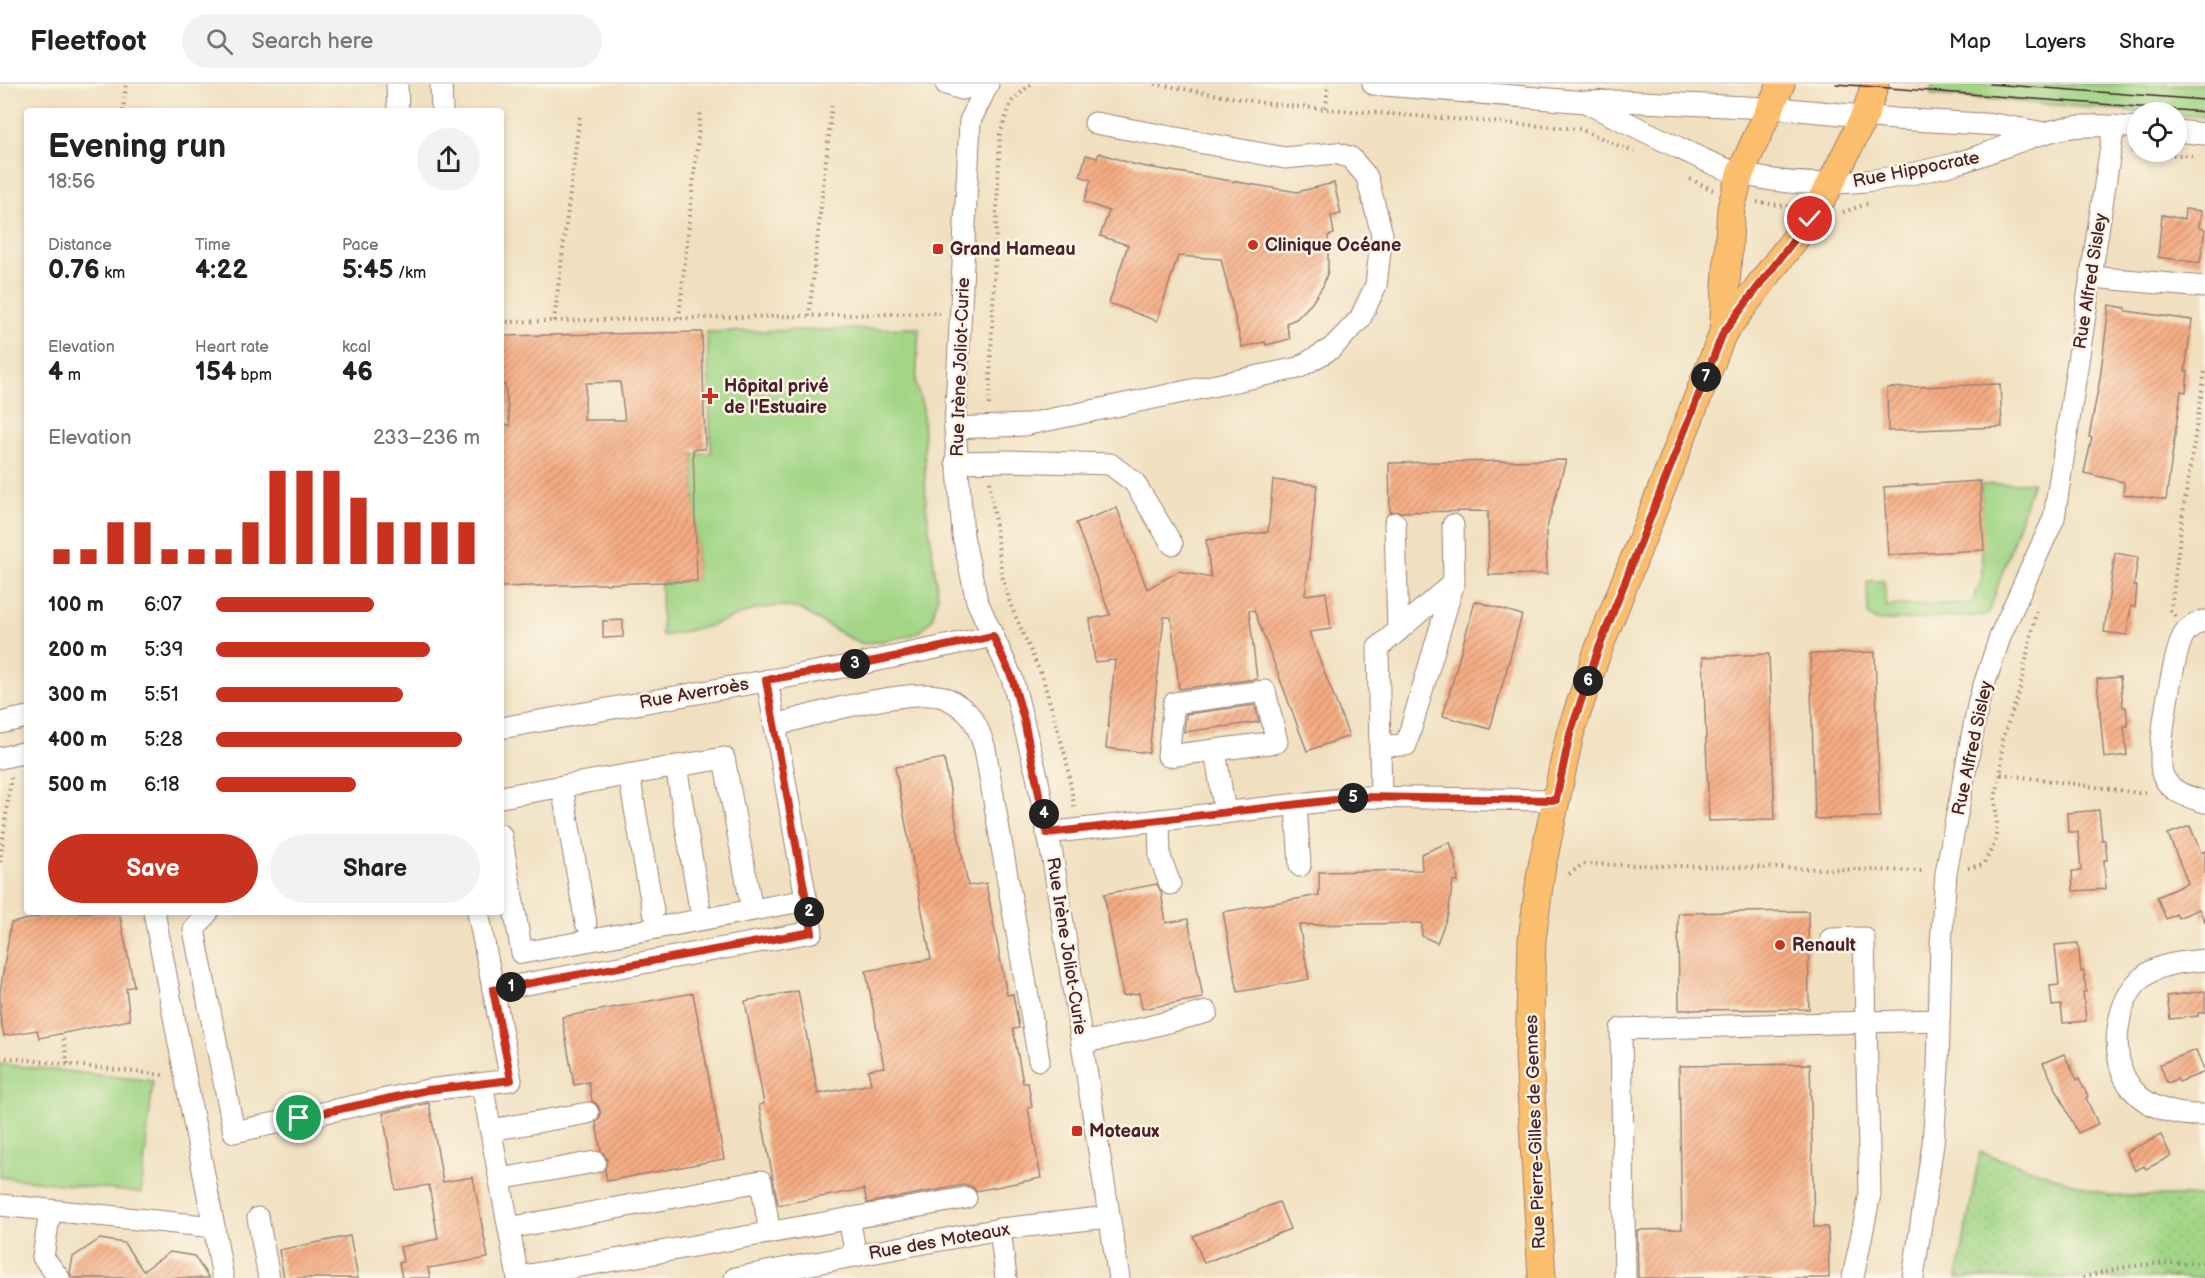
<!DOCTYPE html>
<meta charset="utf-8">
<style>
:root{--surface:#fff;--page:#f2f2f2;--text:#222;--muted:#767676;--line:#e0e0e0;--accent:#c8321e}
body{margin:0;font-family:"Balsamiq Sans",sans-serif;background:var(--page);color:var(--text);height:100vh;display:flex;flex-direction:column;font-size:22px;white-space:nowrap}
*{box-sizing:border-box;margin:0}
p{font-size:20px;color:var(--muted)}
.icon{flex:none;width:33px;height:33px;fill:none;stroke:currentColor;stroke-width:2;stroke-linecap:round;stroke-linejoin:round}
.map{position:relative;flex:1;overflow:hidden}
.details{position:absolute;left:24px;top:24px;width:480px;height:807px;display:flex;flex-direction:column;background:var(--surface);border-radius:6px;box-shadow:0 3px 9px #0003}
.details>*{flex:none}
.tools{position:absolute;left:2127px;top:18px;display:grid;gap:12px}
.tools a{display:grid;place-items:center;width:60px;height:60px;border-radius:50%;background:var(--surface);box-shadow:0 3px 9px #0003;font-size:30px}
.pin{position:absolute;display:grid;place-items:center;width:51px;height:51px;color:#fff;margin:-26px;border:3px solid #fff;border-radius:50%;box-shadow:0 2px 6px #0007}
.km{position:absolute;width:30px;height:30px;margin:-15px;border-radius:50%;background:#222;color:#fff;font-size:16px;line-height:30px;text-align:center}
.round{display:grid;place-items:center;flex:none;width:63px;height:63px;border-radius:32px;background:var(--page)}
.head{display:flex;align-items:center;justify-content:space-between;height:102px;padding:0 24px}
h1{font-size:33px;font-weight:800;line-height:45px}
.metrics{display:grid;grid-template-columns:repeat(3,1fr);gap:9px;height:102px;padding:6px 24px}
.metrics div{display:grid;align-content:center}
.metrics b{font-size:26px;font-weight:800}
.metrics small{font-size:16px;font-weight:400}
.metrics p{font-size:16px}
.chart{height:168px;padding:12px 24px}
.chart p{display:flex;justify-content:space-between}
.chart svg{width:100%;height:108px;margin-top:6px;stroke:var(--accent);stroke-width:6}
.cta{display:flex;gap:12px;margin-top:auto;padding:12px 24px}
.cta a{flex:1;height:69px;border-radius:36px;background:var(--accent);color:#fff;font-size:24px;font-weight:800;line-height:69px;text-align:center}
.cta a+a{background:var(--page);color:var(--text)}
ul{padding:0 24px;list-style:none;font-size:20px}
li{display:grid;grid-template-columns:96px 72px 1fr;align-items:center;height:45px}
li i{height:15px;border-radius:8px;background:var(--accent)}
header{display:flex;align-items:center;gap:36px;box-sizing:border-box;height:84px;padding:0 30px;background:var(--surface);border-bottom:2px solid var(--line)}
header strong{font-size:28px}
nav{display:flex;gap:33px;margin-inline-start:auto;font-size:21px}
.search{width:420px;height:54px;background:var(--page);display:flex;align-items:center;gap:15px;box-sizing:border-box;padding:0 21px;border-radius:33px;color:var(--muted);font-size:22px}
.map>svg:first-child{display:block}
</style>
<header>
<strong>Fleetfoot</strong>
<div class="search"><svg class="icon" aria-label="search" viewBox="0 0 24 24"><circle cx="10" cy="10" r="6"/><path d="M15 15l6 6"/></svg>Search here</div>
<nav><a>Map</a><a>Layers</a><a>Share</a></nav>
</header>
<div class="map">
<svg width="2205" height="1194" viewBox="0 0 2205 1194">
<defs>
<pattern id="park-dots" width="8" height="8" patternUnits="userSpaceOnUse" patternTransform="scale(1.5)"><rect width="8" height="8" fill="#a2d686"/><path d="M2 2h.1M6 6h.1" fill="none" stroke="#8db774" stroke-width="1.8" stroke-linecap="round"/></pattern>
<pattern id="building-hatch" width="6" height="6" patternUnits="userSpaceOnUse" patternTransform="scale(1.5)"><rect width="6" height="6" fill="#f5ac82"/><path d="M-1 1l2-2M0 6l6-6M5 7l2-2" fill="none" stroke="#c88b6b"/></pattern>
</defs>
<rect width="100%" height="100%" fill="#fcf5e5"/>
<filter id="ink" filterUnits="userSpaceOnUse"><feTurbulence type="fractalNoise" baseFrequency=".0167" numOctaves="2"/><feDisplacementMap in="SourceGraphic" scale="12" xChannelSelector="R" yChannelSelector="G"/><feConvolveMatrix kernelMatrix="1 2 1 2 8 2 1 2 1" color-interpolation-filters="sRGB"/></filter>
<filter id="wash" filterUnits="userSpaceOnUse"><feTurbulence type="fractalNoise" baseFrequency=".008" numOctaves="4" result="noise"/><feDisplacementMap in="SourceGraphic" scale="24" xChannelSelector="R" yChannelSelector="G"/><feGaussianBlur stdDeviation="1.35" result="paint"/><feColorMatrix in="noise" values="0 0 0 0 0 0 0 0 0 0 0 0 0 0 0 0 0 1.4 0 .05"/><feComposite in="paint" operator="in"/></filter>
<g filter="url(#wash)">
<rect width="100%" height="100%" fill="#f0e0c0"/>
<g fill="#a2d686" stroke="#767a58" stroke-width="1.5">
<polygon points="1932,0 2205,0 2205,33 2177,31 2176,28 2146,28 1931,11"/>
<polygon points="919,244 916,300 923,324 926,421 938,512 932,535 922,546 909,552 864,560 849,554 800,525 780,522 756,525 706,543 662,552 661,498 697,497 693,370 711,369 707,248"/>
<polygon points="2033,398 1988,531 1876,537 1868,531 1867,497 1884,497 1886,522 1972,519 1982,494 1981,401"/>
<polygon points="0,980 153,997 141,1109 0,1093"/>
</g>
<polygon fill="url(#park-dots)" stroke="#767a58" stroke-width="1.5" points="1980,1068 2111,1112 2205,1112 2205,1194 1957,1194"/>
<g id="blocks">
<g fill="url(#building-hatch)" fill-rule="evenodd">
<polygon points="1099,69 1136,81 1297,108 1334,99 1341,130 1331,132 1334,150 1328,152 1328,187 1323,202 1311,220 1296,235 1286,239 1290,255 1266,261 1265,258 1242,263 1221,175 1178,172 1157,237 1109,219 1128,161 1100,152 1109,127 1084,118 1091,96 1080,92 1086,71 1097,74"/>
<polygon points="2185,125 2201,127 2199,144 2205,145 2200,179 2158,173 2162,131 2184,135"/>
<polygon points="2109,221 2126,224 2126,227 2192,236 2185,287 2188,287 2186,308 2181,307 2166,416 2123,410 2124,398 2084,389 2092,354 2089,353 2100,295"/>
<path d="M702 248 705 365H693L697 497 501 503V339L510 342 505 301H501V252ZM620 298 625 336H584L586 299Z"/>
<polygon points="2000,300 2002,343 1888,347 1887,304"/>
<polygon points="1566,376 1546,447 1547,490 1489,491 1488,427 1390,428 1389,379"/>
<polygon points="1273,396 1317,401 1305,511 1326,508 1331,545 1309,548 1349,652 1307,667 1254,526 1249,527 1257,595 1179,605 1171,533 1164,533 1149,669 1106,664 1115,576 1095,578 1090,535 1110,531 1076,439 1117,424 1147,505 1179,487 1211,494 1206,456 1268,448"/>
<polygon points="1980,397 1984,466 1888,471 1884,403"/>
<polygon points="2115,469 2138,473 2134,502 2137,502 2135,523 2131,522 2127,551 2104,548"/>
<polygon points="1475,517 1522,531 1490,645 1443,632"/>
<polygon points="623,536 623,553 603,554 603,537"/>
<polygon points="1875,568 1880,733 1815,735 1810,570"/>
<polygon points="1769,570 1775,735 1709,737 1703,573"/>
<polygon points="2120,593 2123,623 2126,623 2128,642 2124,642 2127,671 2104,674 2097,595"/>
<polygon points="1255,621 1259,638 1184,648 1186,630"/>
<polygon points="944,674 968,802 986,799 1007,911 1013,910 1019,944 1013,945 1023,999 1028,999 1032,1023 1028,1024 1041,1094 976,1107 971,1102 964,1101 867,1119 864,1105 778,1121 759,1021 764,1020 745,917 798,907 818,1010 871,1000 868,986 884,983 866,887 931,875 895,683"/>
<polygon points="2099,726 2102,756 2105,756 2106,764 2107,776 2104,776 2106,805 2073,807 2072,787 2081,787 2078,748 2068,748 2067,729"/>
<polygon points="2190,742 2201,769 2205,767 2205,838 2199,825 2178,834 2176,830 2166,835 2157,813 2188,799 2168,750"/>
<polygon points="1450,758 1456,778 1458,798 1453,797 1448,830 1437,859 1422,852 1422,839 1299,841 1309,895 1238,908 1223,828 1319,811 1319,788 1422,786 1421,770"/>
<polygon points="1157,800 1161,808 1166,839 1188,835 1203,914 1142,925 1139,909 1123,912 1104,810"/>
<polygon points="1808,827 1809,925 1679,926 1678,829"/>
<polygon points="38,828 119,828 134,902 126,904 130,936 39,954 37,946 4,952 0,931 0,908 11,839 39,833"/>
<polygon points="2078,859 2081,888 2084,887 2086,908 2083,908 2086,937 2063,939 2061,921 2052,922 2050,902 2059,901 2055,861"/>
<polygon points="2205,907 2205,928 2198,929 2198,932 2170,935 2167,912"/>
<polygon points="693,909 724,1075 607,1097 605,1086 607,1075 601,1067 596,1039 600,1033 600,1026 597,1020 592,1017 589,998 574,1001 562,933"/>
<polygon points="2196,966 2205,988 2179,998 2177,995 2167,999 2160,980"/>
<polygon points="2064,970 2077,996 2079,995 2088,1012 2086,1014 2098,1040 2078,1049 2043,979"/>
<polygon points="1810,980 1814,1143 1828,1143 1829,1194 1638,1194 1637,1146 1682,1145 1679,982"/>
<polygon points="429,1019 443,1098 473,1093 488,1174 428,1184 430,1194 402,1194 399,1179 403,1178 400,1163 438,1155 429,1101 396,1106 383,1029"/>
<polygon points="2161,1051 2171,1072 2146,1085 2144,1082 2135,1087 2126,1068"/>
<polygon points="1279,1118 1290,1145 1204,1179 1193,1152"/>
<polygon points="350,1152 358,1194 284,1194 279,1166"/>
<polygon points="100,1155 124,1159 143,1187 170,1168 194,1172 209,1194 72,1194 70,1188 73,1173"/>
</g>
</g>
</g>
<g filter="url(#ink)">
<use href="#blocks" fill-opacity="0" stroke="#9d8076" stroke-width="1.5"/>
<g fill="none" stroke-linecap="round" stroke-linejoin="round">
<g stroke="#9d8076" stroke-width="23">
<g id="minor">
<polyline points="397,0 398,27"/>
<polyline points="441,0 442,27"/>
<polyline points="946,0 962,5 985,0"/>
<polyline points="988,0 970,37 955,344 963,452 977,517 1012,594 1037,692 1053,776 1119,1194"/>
<polyline points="1373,0 1585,18 1622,17 1788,25 1895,35 2000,41 2044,49"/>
<path d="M1589 20C1619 35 1649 49 1679 64 1699 73 1720 85 1742 90 1814 108 1887 98 1957 79 1993 69 2028 51 2065 44 2088 40 2114 42 2138 44"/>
<polyline points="2176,47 2205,50"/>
<polyline points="2091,193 2205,203"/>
<polyline points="955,344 1024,341 1298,284 1332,264 1360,235 1376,201 1382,150 1367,93 1351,74 1336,69 1285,74 1095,39"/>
<polyline points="956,378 1009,377 1110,380 1134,398 1172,460"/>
<polyline points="1395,439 1398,547"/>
<path d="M2205 537C2198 537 2187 545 2183 552 2173 571 2155 674 2163 692 2171 709 2189 713 2205 718"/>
<polygon points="1265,607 1277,658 1168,672 1174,619"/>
<polyline points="0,639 27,633"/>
<path d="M775 642C808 631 912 603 943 613 949 615 958 621 963 625 976 635 980 650 985 665L1039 976"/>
<polyline points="501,644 860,580 993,552"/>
<polyline points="1380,662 1406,661 1454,498 1453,441"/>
<polyline points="1215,666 1225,729"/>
<polyline points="0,674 27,668"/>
<polyline points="676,682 699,819"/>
<polyline points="629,691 653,827"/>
<polyline points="562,703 586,839"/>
<polyline points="501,713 724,674 752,826"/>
<polyline points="1381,713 1378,564 1453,499"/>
<polyline points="1296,721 1300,782"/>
<polyline points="1159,736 1160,773 1170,800"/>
<polyline points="1047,749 1360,713 1555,716"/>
<polyline points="501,751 522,869 807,816"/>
<polyline points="154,828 214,1143"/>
<polyline points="208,828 194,846 234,1048 428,1006 511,996 478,828"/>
<polyline points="1831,855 1864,854 1870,1110 1853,1194"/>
<path d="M2205 876C2186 878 2163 879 2147 890 2114 912 2107 977 2133 1006 2150 1026 2180 1032 2205 1031"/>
<polyline points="493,906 812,848 767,596"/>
<polyline points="1083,958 1101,955 1207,928"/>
<polyline points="482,1000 518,1194"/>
<polyline points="491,1046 588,1029"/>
<polyline points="500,1095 595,1078"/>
<polyline points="0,1121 214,1143 223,1194"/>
<polyline points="50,1127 43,1173 59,1194"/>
<polyline points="258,1134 269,1194"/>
<polyline points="849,1134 856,1172"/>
<polyline points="509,1144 761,1097 770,1149"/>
<polyline points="1000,1145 1006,1194"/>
<polyline points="518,1193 966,1114"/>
<polyline points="735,1194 1000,1145 1109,1133"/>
<polyline points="1625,1194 1621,945 1939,936"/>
<polyline points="1913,1194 1933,1060 1938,984 1941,860 1946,789 1953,751 1979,616 2001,550 2054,434 2114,42"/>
</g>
</g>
<g stroke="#9d8076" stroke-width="29">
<g id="major">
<polyline points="1723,249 1731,124 1740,90 1781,0"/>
<polyline points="1542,1194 1529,973 1532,856 1541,787 1570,650 1597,569 1723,249 1810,135 1830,101 1865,31 1875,0"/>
</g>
</g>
<g stroke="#9d8076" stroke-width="4" stroke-dasharray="1.5 4.5" stroke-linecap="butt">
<polyline points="1155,0 1276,21 1580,45 1634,68"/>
<polyline points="1326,24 1328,0"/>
<polyline points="123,27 126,0"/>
<polyline points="24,50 27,50"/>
<polyline points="2131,67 2192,72"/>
<polyline points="1690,95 1713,106"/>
<polyline points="1757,118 1791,123"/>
<polyline points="1843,128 1870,119"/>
<polyline points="809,232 832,21"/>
<polyline points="679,234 701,25"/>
<polyline points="554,237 580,29"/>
<polyline points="501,238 940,229"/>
<polyline points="989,321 1000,50 1011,18 1031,0"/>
<polyline points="990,398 1002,492 1011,522 1043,595 1066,674 1075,726"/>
<polyline points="2175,532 2171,526 2182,435 2205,287"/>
<polyline points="2001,690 2139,709 2148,708"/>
<polyline points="0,778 11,693"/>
<polyline points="1968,784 1983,781 1995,759 1997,743 1995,713 2001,690 2002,656 2019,609 2036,528"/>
<polyline points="1569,790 1583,780 1925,787"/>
<polyline points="0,933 1,933"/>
<polyline points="62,949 68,981"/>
<polyline points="0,973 163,991"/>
<path d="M2083 1194C2122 1180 2164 1178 2205 1179"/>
</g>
<use href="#minor" stroke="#fff" stroke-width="21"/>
<use href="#major" stroke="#fabe6d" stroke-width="27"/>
<g stroke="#4a1f2b" stroke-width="1.5">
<polyline points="1836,0 2205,28"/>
<polyline points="1990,0 2205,16"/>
</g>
</g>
</g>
<g fill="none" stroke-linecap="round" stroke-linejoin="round" filter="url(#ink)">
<g stroke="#fff" stroke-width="12">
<polyline id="route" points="299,1034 428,1006 511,996 493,906 812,848 766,596 860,580 993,552 1012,594 1024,636 1047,749 1360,713 1556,716 1570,650 1597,569 1723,249 1810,135"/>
</g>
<use href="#route" stroke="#c8321e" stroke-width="8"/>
</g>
<g fill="#c8321e" stroke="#fcf5e5" stroke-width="2">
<circle cx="1253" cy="161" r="6"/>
<rect x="932" y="159" width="12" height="12" rx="3"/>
<path d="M707 303h6v6h6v6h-6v6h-6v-6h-6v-6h6z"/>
<circle cx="1780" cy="861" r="6"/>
<rect x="1071" y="1041" width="12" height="12" rx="3"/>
</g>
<g text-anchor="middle" stroke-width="5" stroke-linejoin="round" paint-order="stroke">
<g font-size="18" fill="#4a1f2b" stroke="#fcf5e5">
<text transform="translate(1916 85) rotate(-11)" y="6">Rue Hippocrate</text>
<text transform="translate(2090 197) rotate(-81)" y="6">Rue Alfred Sisley</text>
<text transform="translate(960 283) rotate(-88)" y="6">Rue Irène Joliot-Curie</text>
<text transform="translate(694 609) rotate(-10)" y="6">Rue Averroès</text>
<text transform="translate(1972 664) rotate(-78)" y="6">Rue Alfred Sisley</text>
<text transform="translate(1067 862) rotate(81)" y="6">Rue Irène Joliot-Curie</text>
<text transform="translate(1535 1048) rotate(-92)" y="6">Rue Pierre-Gilles de Gennes</text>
<text transform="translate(939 1157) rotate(-10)" y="6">Rue des Moteaux</text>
</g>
<g font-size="18" font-weight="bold" fill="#4a1f2b" stroke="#fcf5e5" text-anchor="start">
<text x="1265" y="167">Clinique Océane</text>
<text x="950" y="171">Grand Hameau</text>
<text x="724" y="308">Hôpital privé<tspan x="724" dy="21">de l'Estuaire</tspan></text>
<text x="1792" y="867">Renault</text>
<text x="1089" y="1053">Moteaux</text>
</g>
</g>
</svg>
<div class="tools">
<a><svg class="icon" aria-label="locate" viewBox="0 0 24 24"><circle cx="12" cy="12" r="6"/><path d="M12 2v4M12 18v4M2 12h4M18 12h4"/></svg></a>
</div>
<div class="pin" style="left:299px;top:1034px;background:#1e9e55"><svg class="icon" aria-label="arrive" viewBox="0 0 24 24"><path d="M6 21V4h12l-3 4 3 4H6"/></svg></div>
<div class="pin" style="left:1810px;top:135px;background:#d93025"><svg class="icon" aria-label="check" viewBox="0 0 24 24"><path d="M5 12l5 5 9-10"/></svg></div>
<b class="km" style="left:511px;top:903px">1</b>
<b class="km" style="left:809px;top:828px">2</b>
<b class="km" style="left:855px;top:580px">3</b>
<b class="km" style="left:1044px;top:730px">4</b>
<b class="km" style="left:1353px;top:714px">5</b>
<b class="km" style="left:1588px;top:597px">6</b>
<b class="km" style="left:1706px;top:293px">7</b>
<section class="details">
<div class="head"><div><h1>Evening run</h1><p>18:56</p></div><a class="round"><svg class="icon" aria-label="share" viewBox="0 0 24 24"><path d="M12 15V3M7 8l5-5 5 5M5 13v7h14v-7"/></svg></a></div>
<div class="metrics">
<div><p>Distance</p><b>0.76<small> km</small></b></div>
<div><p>Time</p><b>4:22</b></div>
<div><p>Pace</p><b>5:45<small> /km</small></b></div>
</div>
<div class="metrics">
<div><p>Elevation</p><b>4<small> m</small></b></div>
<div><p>Heart rate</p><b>154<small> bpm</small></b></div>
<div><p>kcal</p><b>46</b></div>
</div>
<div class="chart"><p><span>Elevation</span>233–236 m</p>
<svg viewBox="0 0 160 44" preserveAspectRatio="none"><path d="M5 44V38M15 44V38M25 44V27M35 44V27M45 44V38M55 44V38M65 44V38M75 44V27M85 44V6M95 44V6M105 44V6M115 44V17M125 44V27M135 44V27M145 44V27M155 44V27"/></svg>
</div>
<ul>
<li><b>100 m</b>6:07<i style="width:60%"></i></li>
<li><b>200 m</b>5:39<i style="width:81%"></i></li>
<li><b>300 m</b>5:51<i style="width:71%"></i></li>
<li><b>400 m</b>5:28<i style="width:93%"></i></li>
<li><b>500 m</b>6:18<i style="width:53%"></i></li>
</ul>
<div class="cta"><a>Save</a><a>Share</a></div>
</section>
</div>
